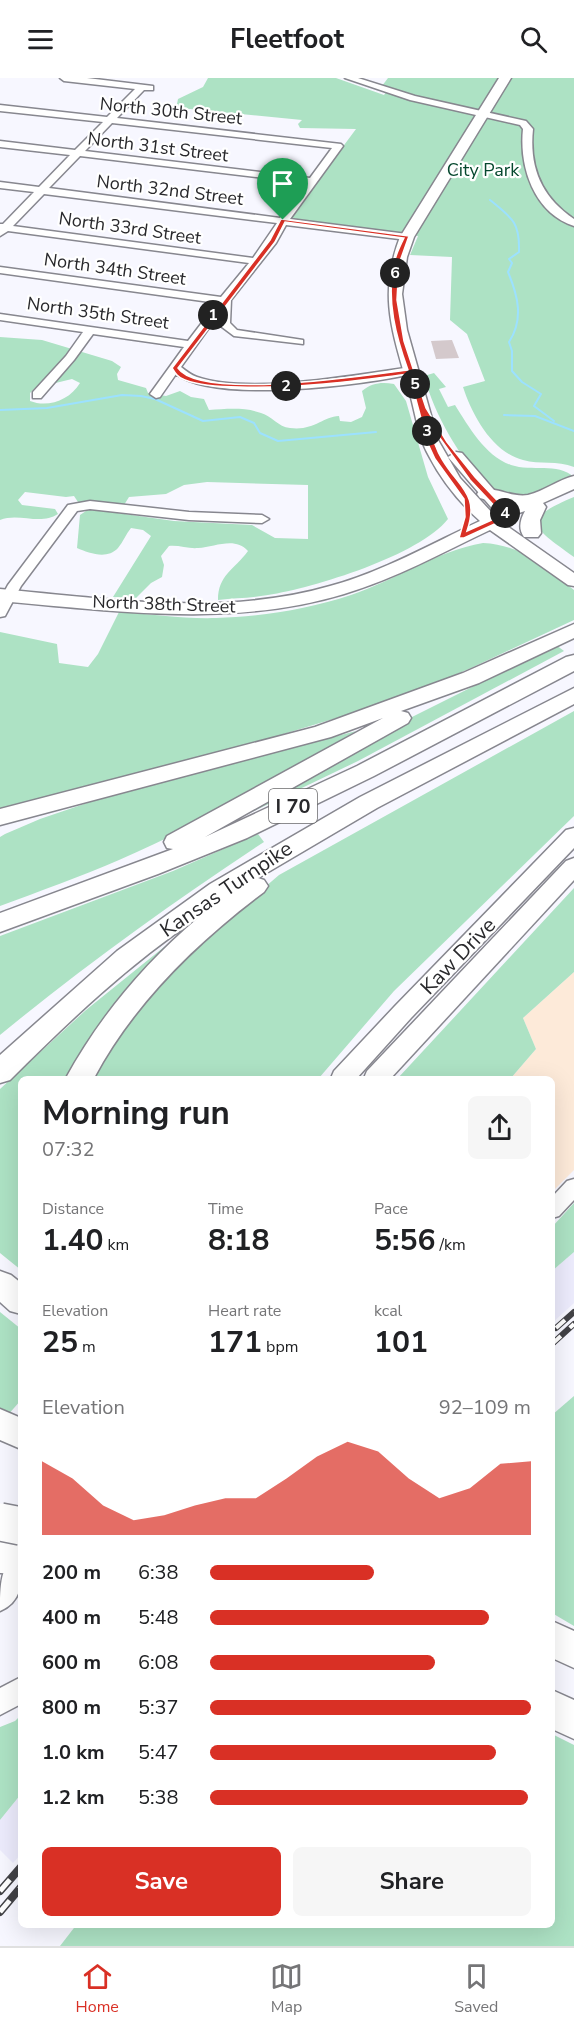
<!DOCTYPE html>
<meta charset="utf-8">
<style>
:root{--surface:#fff;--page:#f6f6f6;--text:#202124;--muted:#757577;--line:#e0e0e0;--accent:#d93025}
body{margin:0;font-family:"Nunito Sans",sans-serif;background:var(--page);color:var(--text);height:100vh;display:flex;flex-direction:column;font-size:22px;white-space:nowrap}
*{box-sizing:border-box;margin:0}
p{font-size:20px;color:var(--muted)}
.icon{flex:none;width:33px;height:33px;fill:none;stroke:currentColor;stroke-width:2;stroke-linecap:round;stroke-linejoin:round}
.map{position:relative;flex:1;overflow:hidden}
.side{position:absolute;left:18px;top:998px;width:537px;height:852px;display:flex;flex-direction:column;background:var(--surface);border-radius:9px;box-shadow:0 6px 24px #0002}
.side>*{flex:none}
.pin{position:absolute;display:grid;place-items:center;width:51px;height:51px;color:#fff;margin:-62px -26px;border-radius:50% 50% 50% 0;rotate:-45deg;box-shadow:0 0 6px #0007}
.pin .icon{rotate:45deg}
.km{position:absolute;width:30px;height:30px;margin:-15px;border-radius:50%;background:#222;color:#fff;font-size:16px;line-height:30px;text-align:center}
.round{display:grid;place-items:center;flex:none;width:63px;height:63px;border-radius:9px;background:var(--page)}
.headline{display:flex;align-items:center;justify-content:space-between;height:102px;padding:0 24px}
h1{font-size:33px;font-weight:700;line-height:45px}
.stats{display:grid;grid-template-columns:repeat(3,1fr);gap:9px;height:102px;padding:6px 24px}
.stats div{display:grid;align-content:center}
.stats b{font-size:30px;font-weight:700}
.stats small{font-size:16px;font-weight:400}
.stats p{font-size:16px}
.chart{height:168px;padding:12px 24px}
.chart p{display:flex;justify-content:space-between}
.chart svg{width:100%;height:108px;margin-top:6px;fill:var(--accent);opacity:.7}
.action{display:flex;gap:12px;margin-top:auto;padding:12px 24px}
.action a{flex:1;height:69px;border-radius:9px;background:var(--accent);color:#fff;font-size:24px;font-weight:700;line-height:69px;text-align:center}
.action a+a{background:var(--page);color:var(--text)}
ul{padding:0 24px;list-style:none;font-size:20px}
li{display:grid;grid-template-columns:96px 72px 1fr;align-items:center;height:45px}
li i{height:15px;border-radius:8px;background:var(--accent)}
header{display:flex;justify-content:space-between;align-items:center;height:78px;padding:0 24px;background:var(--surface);font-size:27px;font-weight:700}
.tab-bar{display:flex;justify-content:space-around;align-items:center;height:84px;border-top:2px solid var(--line);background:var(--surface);font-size:16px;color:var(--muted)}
.tab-bar a{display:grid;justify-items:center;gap:3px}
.tab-bar .selected{color:var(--accent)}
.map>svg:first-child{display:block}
</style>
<header><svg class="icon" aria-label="menu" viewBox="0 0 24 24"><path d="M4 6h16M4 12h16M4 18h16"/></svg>Fleetfoot<svg class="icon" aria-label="search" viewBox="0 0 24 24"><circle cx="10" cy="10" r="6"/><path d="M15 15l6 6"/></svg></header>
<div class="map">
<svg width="574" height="1868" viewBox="0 0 574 1868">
<rect width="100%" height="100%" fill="#f7f7ff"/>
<polygon fill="#fdead9" points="574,894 574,1092 552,1114 552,1000 511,1000 536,971 523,940"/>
<g fill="#ecebfc">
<polygon points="574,1174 574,1225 552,1245 552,1193"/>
<polygon points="21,1716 21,1776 13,1785 0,1772 0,1742"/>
</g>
<g fill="#ade2c4" fill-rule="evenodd">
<path d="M208 0H336L384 17 389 10 382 8 388 0H574V389C557 382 540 387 523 382 492 374 472 337 463 309L485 303 467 256 450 242 452 179 410 177 418 158 290 140 356 51 300 50 298 46 302 42 180 30 177 26 178 21 203 9Z"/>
<path d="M0 259 42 262 112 283 121 289 117 296 118 302 146 310 148 315 166 318 180 313 191 319 204 321 209 332C226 331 245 329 261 335 272 338 278 349 290 350 314 353 322 339 339 338L340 343 351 344 362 339 366 330 362 313C372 305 381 304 394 306L406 323 428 399 448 441C420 477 314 510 268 517 252 520 235 520 218 522 218 497 234 492 248 473 235 458 215 469 198 470 189 471 179 467 169 468L161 478 164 487 162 499 151 505 135 521 113 519 151 458 143 452 131 450C126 456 123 464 118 470 107 482 89 475 77 470L80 437 89 431 174 443 252 447 275 460 308 461V407L207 404 184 407 166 416 129 419 124 427 78 424 74 418 66 419 25 414 18 422 22 427 55 431 58 436C40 448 19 434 0 442ZM72 301 80 305C70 322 48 330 30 323V315L35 310Z"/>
<path d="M434 295 446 309 439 311 448 329 455 327C469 349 485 378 511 387 532 394 557 384 574 399 560 406 543 416 527 419 517 421 495 416 488 409 459 379 435 338 424 298Z"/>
<path d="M574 419V479C534 450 518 442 574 419Z"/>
<path d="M483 465C523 467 544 489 574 512V542L471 590 412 615 353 635 277 658 0 732V554L57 566 59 585 88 589 98 576 119 534C151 536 184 541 216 540 261 539 308 531 351 517 396 502 436 473 483 465Z"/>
<polygon points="556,567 564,573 358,683 231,744 412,639"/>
<polygon points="574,633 574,738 394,913 319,1000 93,1000 104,977 140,927 203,862 279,797"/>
<path d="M356 653C281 701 201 746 119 782 80 799 40 813 0 828V759L5 756 40 741 90 724Z"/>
<path d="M258 756 264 764C173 824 84 888 0 957V858L173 793Z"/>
<polygon points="574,810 574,894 523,940 536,971 511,1000 398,1000"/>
<polygon points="169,865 173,868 92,956 72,1000 21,1000 21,1192 0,1175 0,1011 86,932"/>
<polygon points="574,1125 574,1174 552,1193 552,1149"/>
<polygon points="0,1234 21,1251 21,1322 0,1346"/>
<polygon points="574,1318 574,1548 552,1535 552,1337"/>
<polygon points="21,1637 21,1716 0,1742 0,1649 15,1643"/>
<polygon points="552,1656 574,1667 574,1868 60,1868 77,1846 552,1846"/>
</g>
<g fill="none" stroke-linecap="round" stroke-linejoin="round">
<g stroke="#9ce1ff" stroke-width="2">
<path d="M490 122C512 140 520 144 519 174L509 181 512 185 508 194C518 218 524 241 509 264L512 273V293L522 304 541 316 534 328 554 343"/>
<polyline points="0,332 47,330 122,317 141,318 155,321 203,343 240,339 254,345 260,355 278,363 376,354"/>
<polyline points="504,337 535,338 574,353"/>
</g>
</g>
<polygon fill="#d4c9cc" points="452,262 459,280 436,281 431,263"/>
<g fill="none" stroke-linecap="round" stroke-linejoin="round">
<g stroke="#87878f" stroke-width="3">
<g id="minor">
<path d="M60 0H87L153 8V12H144L117 40 341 66 343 68 290 141 407 156 412 159 407 162 286 147 276 165 231 222 230 245 237 252 303 262V266L234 258 218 246 219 236 181 289C186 293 191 297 197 299 250 317 355 297 412 289L418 293 416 295C367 307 216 326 176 296L160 319 156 320 150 316 184 269 93 256 74 282 41 320H33V314L66 278 83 254 0 242V236L188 263 217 225 0 195V189L221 219 249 185 8 153 0 158V146H3L34 114 0 110V104L39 109 70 77 0 69V63L75 72 103 44 0 33V27L107 39 135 11 64 3ZM112 45 332 70 310 100 85 73ZM80 78 306 105 280 140 49 110ZM44 116 277 145 253 180 13 148Z"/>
<path d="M345 0H358L415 18 526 43 533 51C529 89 541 119 574 141V148C534 135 519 89 523 51L520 47 410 22Z"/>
<polygon points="90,423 189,434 262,437 269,441 262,445 189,442 90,431 77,433 21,508 5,538 0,539 0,522 8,507 68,427"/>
<polygon points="574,1101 574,1122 559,1138 552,1140 552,1119 567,1103"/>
<polygon points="21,1599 21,1626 0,1637 0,1610"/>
</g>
</g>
<g stroke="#87878f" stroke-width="3">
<g id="major">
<path d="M499 0H511L414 159 407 179 402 216 407 252 438 362 460 400 494 437 497 436 448 379 456 374 462 375 513 434 514 439 504 446 574 495V508L568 507 490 452C443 474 395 501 344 516 232 550 115 533 0 523V511C109 521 223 539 330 508 382 494 431 466 480 443 460 425 442 403 429 378 418 359 416 337 410 316 394 258 377 219 400 159Z"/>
<polygon points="574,750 574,770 411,940 357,1000 331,1000 334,993 395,928 566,752"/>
<polygon points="574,780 574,802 391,1000 364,1000 367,993 566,783"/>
<path d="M21 1473C21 1497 26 1522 0 1533 0 1508 0 1484 21 1473Z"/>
</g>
</g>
<g stroke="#87878f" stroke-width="3">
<g id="highway">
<path d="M574 398V411L543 425 546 429 540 442 541 455 538 459H524C518 451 520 442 525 433L519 435 515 441H501L498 437 505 427 480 420 477 416 480 412C496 408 512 420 528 417 544 413 558 402 574 398Z"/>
<polygon points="574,546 574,560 479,605 401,633 408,635 411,640 408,645 205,759 357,688 566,579 574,577 574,593 374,698 247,760 158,796 0,854 0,835 173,771 167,770 164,764 167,758 383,640 331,659 0,747 0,731 315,649 463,595"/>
<path d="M574 610V626L377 730 258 800 264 802 268 808 264 814C196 865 134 925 94 1000H66C100 938 144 886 198 840 129 886 69 943 10 1002L0 1005V977L117 873 210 806 360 719Z"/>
<polygon points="0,1193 11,1197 21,1205 21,1236 10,1233 0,1224"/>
<polygon points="0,1331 21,1340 21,1371 0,1362"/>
<polygon points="0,1461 21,1462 21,1496 0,1495"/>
<polygon points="552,1543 574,1553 574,1590 552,1580"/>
<polygon points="552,1612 574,1622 574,1661 552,1651"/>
</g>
</g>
<use href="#minor" fill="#fff" fill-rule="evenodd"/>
<use href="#major" fill="#fff" fill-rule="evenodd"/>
<use href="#highway" fill="#fff" fill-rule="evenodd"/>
<g stroke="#424246" stroke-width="6">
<g id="rail-far1">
<polyline points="556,1250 574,1234"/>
<polyline points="552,1266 574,1246"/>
</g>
</g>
<g stroke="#424246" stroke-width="8">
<g id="rail">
<polyline points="0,1813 21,1789"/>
<polyline points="0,1834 21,1809"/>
</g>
</g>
<use href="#rail-far1" stroke="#fff" stroke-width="4" stroke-dasharray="12" stroke-linecap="butt"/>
<use href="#rail" stroke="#fff" stroke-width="5" stroke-dasharray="15" stroke-linecap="butt"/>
<g stroke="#87878f" stroke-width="40" stroke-linecap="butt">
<polyline id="highway-bridge" points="0,1444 21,1448"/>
</g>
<use href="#highway-bridge" stroke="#fff" stroke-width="37"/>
</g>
<path fill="#d93025" stroke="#fff" stroke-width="1.5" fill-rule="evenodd" d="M281 141 409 158 399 186 397 222 404 263 426 330 447 364 475 399 510 436V439L464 460H459L465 439 464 421 435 381 428 366 409 296C353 303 297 311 239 309 222 309 201 308 185 302 178 300 175 295 172 290L270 162ZM285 144 404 160C400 168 395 178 394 186 386 222 396 259 408 292 369 297 200 323 178 290L275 164ZM429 345 470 402 503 437 467 453C480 416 459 410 442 381 435 370 432 358 429 345Z"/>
<g text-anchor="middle" stroke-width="4.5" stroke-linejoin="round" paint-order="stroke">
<g font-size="18" fill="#29292c" stroke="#fff">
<text transform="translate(171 33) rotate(6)" y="6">North 30th Street</text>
<text transform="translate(158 69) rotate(7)" y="6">North 31st Street</text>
<text transform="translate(170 112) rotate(7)" y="6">North 32nd Street</text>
<text transform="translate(130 150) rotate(8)" y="6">North 33rd Street</text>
<text transform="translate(115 191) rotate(8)" y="6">North 34th Street</text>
<text transform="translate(98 235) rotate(8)" y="6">North 35th Street</text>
<text transform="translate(164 526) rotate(2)" y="6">North 38th Street</text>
</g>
<g font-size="18" fill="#05482e" stroke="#fff">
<text x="483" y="98">City Park</text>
</g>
<rect fill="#fff" stroke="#69696b" stroke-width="1.5" x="269" y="711" width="48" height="34" rx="4.5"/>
<g font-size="20" font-weight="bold" fill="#29292c">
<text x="293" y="735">I 70</text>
</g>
<g font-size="21" fill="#29292c" stroke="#fff">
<text transform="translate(226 811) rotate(-34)" y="7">Kansas Turnpike</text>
<text transform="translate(458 878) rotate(-46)" y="7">Kaw Drive</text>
</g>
</g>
</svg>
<div class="pin" style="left:283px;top:142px;background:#1e9e55"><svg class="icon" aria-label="arrive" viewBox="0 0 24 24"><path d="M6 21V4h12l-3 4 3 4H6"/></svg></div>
<b class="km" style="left:213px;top:237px">1</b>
<b class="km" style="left:286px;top:308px">2</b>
<b class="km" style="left:427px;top:353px">3</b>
<b class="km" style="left:505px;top:435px">4</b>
<b class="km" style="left:415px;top:306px">5</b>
<b class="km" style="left:395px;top:195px">6</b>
<section class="side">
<div class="headline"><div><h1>Morning run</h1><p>07:32</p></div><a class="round"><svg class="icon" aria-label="share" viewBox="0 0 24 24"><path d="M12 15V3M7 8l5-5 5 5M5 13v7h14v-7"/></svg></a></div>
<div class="stats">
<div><p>Distance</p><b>1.40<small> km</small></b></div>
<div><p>Time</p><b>8:18</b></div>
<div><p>Pace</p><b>5:56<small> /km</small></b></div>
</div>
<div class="stats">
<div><p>Elevation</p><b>25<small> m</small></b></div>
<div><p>Heart rate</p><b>171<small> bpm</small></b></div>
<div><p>kcal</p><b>101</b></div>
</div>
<div class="chart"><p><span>Elevation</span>92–109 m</p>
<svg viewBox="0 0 160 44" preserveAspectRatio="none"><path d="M0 44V14L10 21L20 32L30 38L40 36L50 32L60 29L70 29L80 21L90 12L100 6L110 10L120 21L130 29L140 25L150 15L160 14V44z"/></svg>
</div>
<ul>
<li><b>200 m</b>6:38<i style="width:51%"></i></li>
<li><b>400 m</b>5:48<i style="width:87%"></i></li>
<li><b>600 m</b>6:08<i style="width:70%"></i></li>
<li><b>800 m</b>5:37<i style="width:100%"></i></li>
<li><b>1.0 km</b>5:47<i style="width:89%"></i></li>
<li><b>1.2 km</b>5:38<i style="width:99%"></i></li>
</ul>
<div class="action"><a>Save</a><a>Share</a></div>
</section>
</div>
<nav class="tab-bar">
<a class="selected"><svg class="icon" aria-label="home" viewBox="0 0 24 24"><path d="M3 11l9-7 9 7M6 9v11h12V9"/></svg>Home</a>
<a><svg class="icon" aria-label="map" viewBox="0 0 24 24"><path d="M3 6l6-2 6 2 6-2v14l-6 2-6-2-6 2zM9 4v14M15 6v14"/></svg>Map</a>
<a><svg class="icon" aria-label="saved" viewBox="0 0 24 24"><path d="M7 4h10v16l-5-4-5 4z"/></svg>Saved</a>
</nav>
